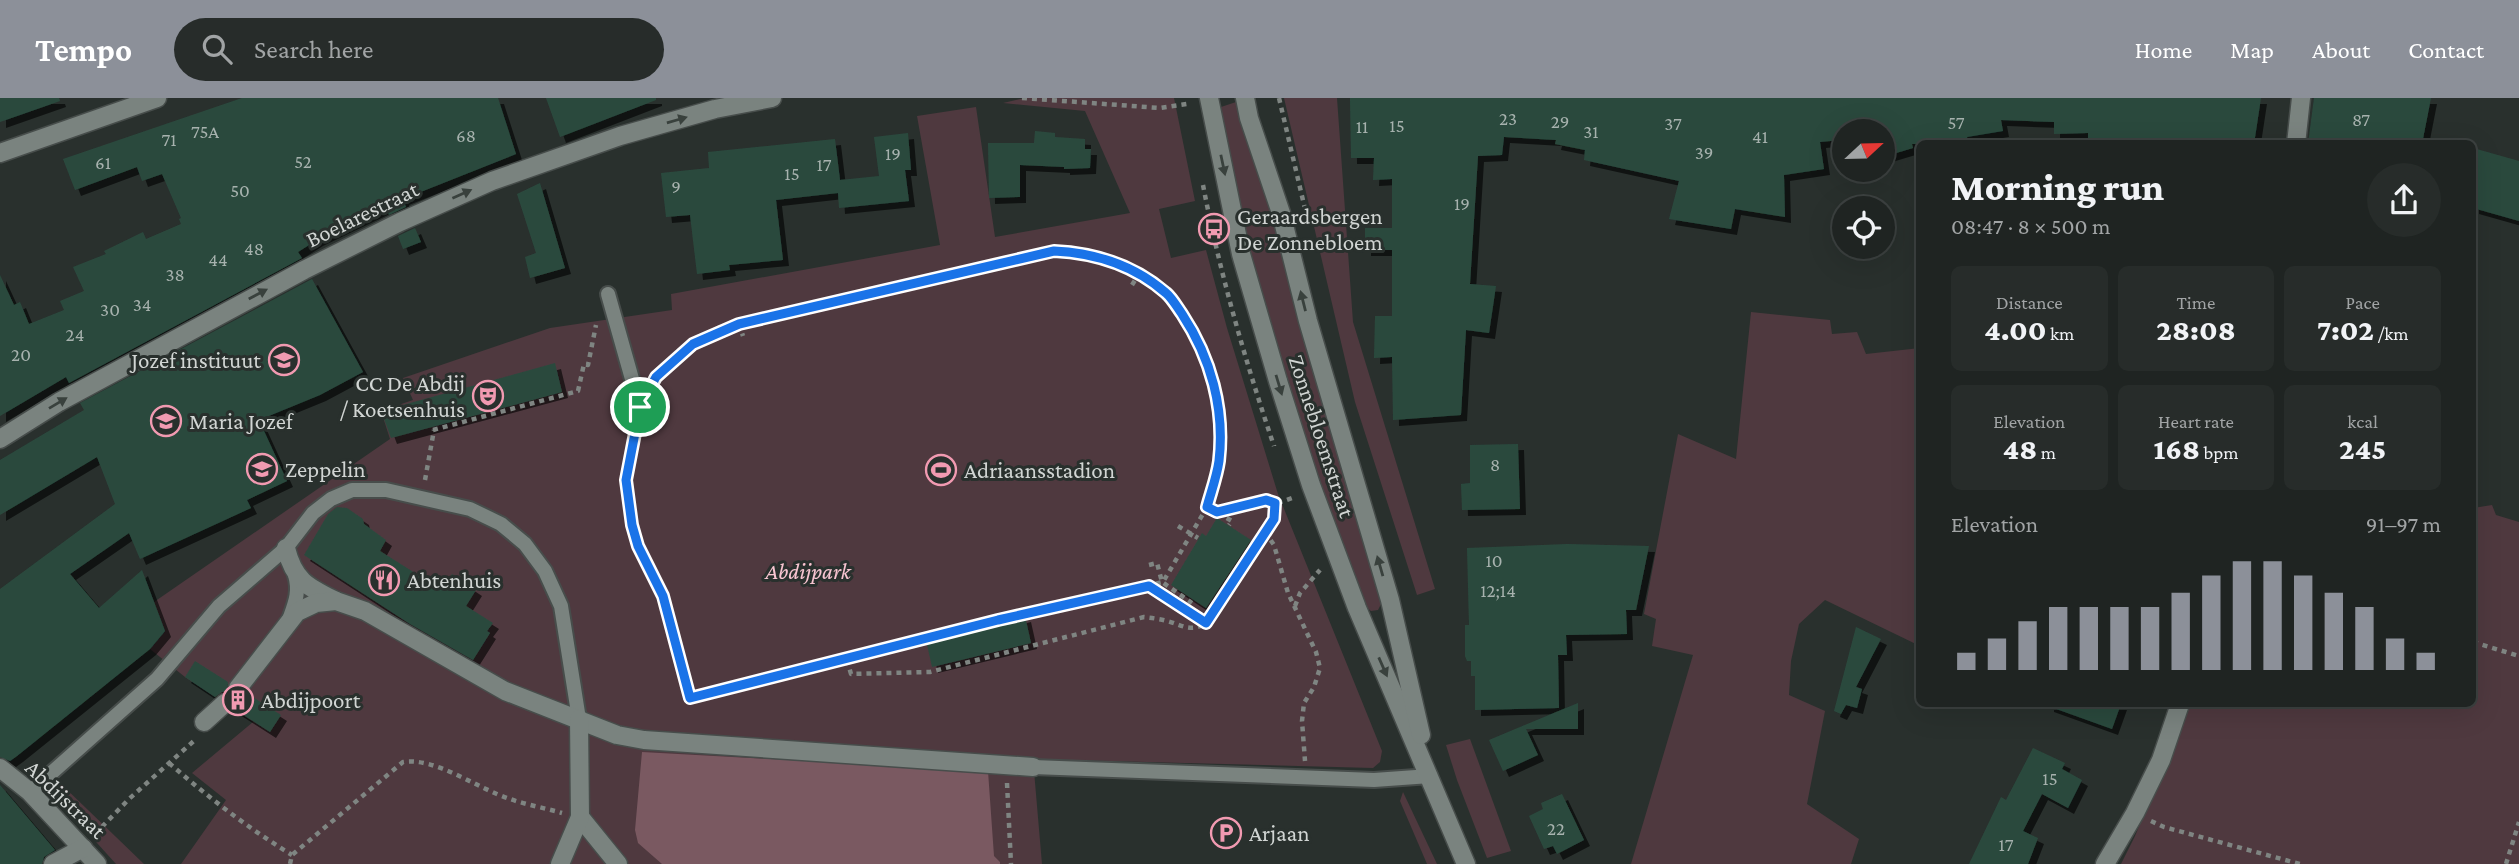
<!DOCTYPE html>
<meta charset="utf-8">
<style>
:root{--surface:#1f2422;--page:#272c2a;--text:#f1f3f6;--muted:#a1a4a5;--line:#3c4140;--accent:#8c9099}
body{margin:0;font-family:"Crimson Pro",serif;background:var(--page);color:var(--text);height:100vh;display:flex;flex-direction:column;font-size:26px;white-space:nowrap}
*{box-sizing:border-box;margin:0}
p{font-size:23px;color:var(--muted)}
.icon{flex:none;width:38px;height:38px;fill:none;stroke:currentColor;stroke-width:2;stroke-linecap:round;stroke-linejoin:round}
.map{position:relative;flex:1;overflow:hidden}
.details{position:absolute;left:1916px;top:42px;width:560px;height:567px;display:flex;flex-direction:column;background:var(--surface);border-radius:10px;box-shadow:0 7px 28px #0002,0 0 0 2px var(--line)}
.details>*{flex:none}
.needle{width:46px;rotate:68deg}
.fabs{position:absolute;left:1832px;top:21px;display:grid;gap:14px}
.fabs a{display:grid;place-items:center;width:63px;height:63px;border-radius:50%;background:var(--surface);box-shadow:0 7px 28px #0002,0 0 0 2px var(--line);font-size:35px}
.pin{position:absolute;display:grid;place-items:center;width:60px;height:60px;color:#fff;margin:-30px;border:4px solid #fff;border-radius:50%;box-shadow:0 2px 7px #0007}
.round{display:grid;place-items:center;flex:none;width:74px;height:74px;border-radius:37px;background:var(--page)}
.summary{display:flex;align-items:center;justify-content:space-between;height:119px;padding:0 35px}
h1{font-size:38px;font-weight:800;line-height:52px}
.figures{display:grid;grid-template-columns:repeat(3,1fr);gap:10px;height:119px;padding:7px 35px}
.figures div{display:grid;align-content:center;border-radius:10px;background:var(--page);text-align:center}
.figures b{font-size:30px;font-weight:800}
.figures small{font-size:19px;font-weight:400}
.figures p{font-size:19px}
.chart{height:196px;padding:14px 35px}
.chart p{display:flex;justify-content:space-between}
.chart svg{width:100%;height:126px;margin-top:7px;stroke:var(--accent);stroke-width:6}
header{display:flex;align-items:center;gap:42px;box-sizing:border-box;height:98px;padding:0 35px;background:var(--accent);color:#fff}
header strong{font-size:33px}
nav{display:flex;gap:38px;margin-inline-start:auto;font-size:24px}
.search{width:490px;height:63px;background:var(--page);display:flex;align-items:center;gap:18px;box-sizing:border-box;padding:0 24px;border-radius:38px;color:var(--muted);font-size:26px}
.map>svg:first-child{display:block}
</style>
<header>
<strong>Tempo</strong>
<div class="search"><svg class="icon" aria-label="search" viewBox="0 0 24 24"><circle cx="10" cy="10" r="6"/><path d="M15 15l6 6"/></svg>Search here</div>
<nav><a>Home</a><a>Map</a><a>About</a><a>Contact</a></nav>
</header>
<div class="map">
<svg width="2519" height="766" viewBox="0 0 2519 766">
<defs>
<filter id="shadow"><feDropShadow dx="6" dy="6" stdDeviation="0" flood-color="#0009"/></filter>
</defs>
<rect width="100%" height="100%" fill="#29302d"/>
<g fill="#4f393f">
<polygon points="1024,0 1174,0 1195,103 1159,111 1171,160 1206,152 1227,230 1278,396 1382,653 1380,664 1373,670 1033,661 1042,766 181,766 226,702 192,675 253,624 185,579 150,551 165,533 154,504 390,341 381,313 413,302 403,280 550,230 672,212 671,196 940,147 917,18 976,9 995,139 1130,115 1085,13 1003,5"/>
<polygon points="1284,0 1337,0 1353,224 1435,491 1417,497 1355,304"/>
<polygon points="1236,4 1251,52 1264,81 1307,252 1380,492 1381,506 1378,512 1371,513 1365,508 1302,342 1252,171 1232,85 1221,9"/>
<polygon points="1751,214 1830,222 1832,236 1857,234 1866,256 1920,250 1920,548 1825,502 1799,526 1791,563 1789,597 1825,613 1807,706 1859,741 1851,766 1631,766 1693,557 1652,548 1656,521 1644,516 1678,336 1736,361"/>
<polygon points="2492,407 2496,417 2519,424 2519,766 2121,766 2135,738 2190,606 2473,606 2473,410"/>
<polygon points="1470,641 1511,753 1487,760 1457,682 1446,647"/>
<polygon points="60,685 144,766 116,766 50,693"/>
<polygon points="1403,694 1437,766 1427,766 1400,703"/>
</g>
<polygon fill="#7a5961" points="642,654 988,673 994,758 1000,764 1000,766 662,766 638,745 635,732"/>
<g fill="#2a4a3e" filter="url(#shadow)">
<polygon points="0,0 59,0 60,3 0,24"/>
<polygon points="242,0 498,0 516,56 403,101 406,109 389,117 386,109 317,142 298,154 302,160 69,285 66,279 0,318 0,177 14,207 20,204 29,226 64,212 60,203 84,193 73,169 106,156 104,153 143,134 146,141 181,126 179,121 181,120 162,76 142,83 137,69 75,92 63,61"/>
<polygon points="546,0 656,0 656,2 560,39"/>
<polygon points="1350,0 2261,0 2254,46 2088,46 2088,35 2054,36 2054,24 2001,22 2003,33 1967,39 1968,43 1953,46 1912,46 1913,50 1883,59 1883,33 1840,33 1841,42 1820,44 1824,71 1784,77 1785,119 1735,111 1731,131 1669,121 1679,83 1584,62 1585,52 1555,46 1556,42 1504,39 1502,57 1478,58 1470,186 1496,188 1489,235 1466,232 1461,317 1393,322 1392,259 1374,260 1375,218 1392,218 1392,152 1365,152 1365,130 1392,130 1392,81 1373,82 1374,60 1351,60"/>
<polygon points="2314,0 2431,0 2422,46 2308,46"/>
<polygon points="1035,33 1055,35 1055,39 1085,41 1085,51 1091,51 1090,70 1064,71 1064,69 1020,67 1020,99 989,100 988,45 1034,45"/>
<polygon points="908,35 911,72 905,72 909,103 839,110 838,95 776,102 783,162 729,167 730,172 697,176 690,117 666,119 661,75 709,70 708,54 835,41 840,82 879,78 874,39"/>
<polygon points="2473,50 2519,63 2519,123 2473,110"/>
<polygon points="540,85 565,170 530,180 525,159 536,155 517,96"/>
<polygon points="415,130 421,144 403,151 398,138"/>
<polygon points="312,181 363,274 320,297 259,322 287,383 247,402 251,410 140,461 129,435 70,476 99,510 142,472 165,533 150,551 17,658 10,663 0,659 0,491 115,406 97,359 0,417 0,362 84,312 80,305"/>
<polygon points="555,265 562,294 391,340 381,313"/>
<polygon points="1518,346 1520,411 1462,412 1461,386 1470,385 1470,347"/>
<polygon points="337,409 347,410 363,421 364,426 386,442 380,453 442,492 452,476 476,492 466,508 493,525 487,533 490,535 473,562 410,526 304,457 328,416"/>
<polygon points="1217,420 1251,442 1206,510 1171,487 1202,435 1206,438"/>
<polygon points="1567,446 1649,448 1636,512 1626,512 1627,536 1566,537 1567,557 1558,557 1559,610 1475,612 1475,578 1471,578 1471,563 1467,563 1465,558 1465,527 1469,527 1467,450"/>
<polygon points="1025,518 1031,545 932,569 926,542"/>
<polygon points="1856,529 1881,541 1856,589 1862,591 1857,610 1846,607 1841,616 1834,613"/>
<polygon points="195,563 228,584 227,594 222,594 215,599 185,579"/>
<polygon points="248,596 281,617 270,634 234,611 235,601 242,601"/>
<polygon points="1578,605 1578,631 1526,631 1538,657 1503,673 1489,642"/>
<polygon points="2048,606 2121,606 2112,631 2048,608"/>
<polygon points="2033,650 2065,665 2062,671 2082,682 2068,710 2042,696 2023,733 2038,740 2028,766 1969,766 2001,699 2006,702"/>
<polygon points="0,687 55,752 44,759 42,766 0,766"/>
<polygon points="1562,696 1584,742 1557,756 1553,748 1544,751 1529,718 1543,711 1541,705"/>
</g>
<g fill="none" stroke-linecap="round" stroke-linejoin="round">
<g stroke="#474d4b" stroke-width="18">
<g id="lane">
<polyline points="608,196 645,327"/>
<path d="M289 522C295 505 300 494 295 477"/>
<polyline points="1033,669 1374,682 1430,678"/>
<polyline points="30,694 157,581 219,508 286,450 313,415 331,401 352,392 386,392 470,411 501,426 525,446 545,473 561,508 579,621"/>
</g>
</g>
<g stroke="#474d4b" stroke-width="21">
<g id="street">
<polyline points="2296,46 2301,0"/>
<polyline points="0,55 157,0"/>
<polyline points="0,341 59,304 304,172 400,124 492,83 620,38 715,11 772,0"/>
<path d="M286 450C294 483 308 489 336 503"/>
<polyline points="238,590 297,514 316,505 336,503 365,513 505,593 617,637 644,642 1033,669"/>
<polyline points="204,624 225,605"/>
<polyline points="0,670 30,694 97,766"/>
<polyline points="580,719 618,766"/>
<polyline points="53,766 83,750"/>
<polyline points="560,766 580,719 579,621"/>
<polyline points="2105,766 2135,715 2161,662 2180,606"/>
</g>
</g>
<g stroke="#474d4b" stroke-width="21">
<g id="secondary">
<polyline points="1209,0 1241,156 1278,283 1311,387 1357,510 1466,766"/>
<polyline points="1245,0 1249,20 1281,115 1308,223 1390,502 1421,637"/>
</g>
</g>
<g stroke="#7f8582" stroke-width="4.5" stroke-dasharray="5 5" stroke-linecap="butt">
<polyline points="1022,0 1160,10 1187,6"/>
<polyline points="1279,0 1309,128"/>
<path d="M1203 87C1220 176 1245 262 1274 348"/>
<polyline points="1132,187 1139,176"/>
<polyline points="739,226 743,238"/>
<path d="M653 284C670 254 708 236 739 226L1054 153C1096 155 1134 167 1166 195 1172 200 1177 209 1181 216 1210 260 1225 311 1219 363 1217 378 1211 394 1207 409"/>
<polyline points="433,332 578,293 584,266 588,267 596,227"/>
<polyline points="633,341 626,382 632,427 647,470 663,498 690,600 998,522 1163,484 1207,409 1218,414 1266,402 1275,406"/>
<polyline points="425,382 434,332"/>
<polyline points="1218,415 1232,423 1229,427"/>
<polyline points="1178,428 1198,440"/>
<polyline points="1265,434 1274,447 1288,495 1316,554 1320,570 1314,589 1304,605 1302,623 1305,663"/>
<polyline points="1149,467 1157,465 1162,484 1192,505"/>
<polyline points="1149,488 1206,525 1274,421 1275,406 1292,400"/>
<polyline points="1295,508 1300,495 1320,472"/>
<polyline points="2473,544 2519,558"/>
<path d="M847 562 851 576 930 574 1144 519C1152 520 1160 521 1167 523 1182 527 1191 535 1206 525"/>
<path d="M169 665C208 699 248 730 292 757"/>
<polyline points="1007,685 1011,766"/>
<polyline points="2151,723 2164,729 2300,766"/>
<polyline points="95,736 129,701 196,641"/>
<path d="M290 766 292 757 403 664C436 659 478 691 510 701 527 707 545 710 562 715"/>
<polyline points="2506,766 2519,724"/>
</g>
<use href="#lane" stroke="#7a837f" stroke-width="14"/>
<use href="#street" stroke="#7a837f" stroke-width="18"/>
<use href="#secondary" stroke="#7a837f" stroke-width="18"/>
</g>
<defs><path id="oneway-solid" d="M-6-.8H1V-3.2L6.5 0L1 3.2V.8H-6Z" transform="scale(1.75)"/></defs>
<g fill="#39413d">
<use href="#oneway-solid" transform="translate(677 22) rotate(-16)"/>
<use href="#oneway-solid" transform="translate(1223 67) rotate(78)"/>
<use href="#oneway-solid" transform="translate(462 96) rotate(-24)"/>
<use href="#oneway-solid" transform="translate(258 196) rotate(-28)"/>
<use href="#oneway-solid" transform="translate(1303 203) rotate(-104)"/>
<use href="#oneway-solid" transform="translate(1279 287) rotate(73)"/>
<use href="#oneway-solid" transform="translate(58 305) rotate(-31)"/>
<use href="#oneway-solid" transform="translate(1380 468) rotate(-106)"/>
<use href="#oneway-solid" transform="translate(1383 569) rotate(66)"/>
</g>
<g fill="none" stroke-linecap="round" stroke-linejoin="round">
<g stroke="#fff" stroke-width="14">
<path id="route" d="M1054 153C1096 155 1134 167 1166 195 1172 200 1177 209 1182 216 1211 260 1225 311 1219 363 1217 378 1211 394 1207 409L1217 414 1266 402 1275 405 1274 421 1206 525 1149 488 998 522 690 600 663 498 638 448 632 427 626 382 640 309 656 279 693 246 739 226Z"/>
</g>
<use href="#route" stroke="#1a73e8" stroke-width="9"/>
</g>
<defs>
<g id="bus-ring" transform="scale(1.575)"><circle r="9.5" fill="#29302d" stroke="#f19ab1" stroke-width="1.5"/><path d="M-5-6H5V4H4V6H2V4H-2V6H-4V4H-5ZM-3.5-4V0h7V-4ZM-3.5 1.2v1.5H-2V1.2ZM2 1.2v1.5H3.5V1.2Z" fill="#f19ab1"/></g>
<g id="school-ring" transform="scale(1.575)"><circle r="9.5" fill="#29302d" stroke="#f19ab1" stroke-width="1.5"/><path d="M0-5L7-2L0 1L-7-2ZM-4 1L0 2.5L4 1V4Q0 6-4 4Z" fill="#f19ab1"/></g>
<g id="theatre-ring" transform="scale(1.575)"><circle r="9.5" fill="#29302d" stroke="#f19ab1" stroke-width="1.5"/><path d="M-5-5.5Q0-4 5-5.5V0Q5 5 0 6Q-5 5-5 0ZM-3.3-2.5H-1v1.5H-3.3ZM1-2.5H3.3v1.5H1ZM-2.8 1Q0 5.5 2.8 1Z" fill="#f19ab1"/></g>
<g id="stadium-ring" transform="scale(1.575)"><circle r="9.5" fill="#29302d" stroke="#f19ab1" stroke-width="1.5"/><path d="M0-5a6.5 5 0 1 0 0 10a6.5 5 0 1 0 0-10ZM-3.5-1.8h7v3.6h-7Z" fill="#f19ab1"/></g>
<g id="restaurant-ring" transform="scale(1.575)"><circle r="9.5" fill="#29302d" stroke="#f19ab1" stroke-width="1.5"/><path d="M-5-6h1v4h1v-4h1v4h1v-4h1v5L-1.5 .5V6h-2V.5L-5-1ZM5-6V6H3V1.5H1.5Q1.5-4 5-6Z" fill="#f19ab1"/></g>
<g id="building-ring" transform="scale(1.575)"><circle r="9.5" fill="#29302d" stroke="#f19ab1" stroke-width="1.5"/><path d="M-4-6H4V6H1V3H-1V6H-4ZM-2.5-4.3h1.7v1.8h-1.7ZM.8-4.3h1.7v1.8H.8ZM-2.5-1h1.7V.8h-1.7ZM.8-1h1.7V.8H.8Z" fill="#f19ab1"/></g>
<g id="parking-ring" transform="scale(1.575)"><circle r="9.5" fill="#29302d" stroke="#f19ab1" stroke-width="1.5"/><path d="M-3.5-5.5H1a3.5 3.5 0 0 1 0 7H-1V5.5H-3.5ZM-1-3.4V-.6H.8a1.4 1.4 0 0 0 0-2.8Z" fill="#f19ab1"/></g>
</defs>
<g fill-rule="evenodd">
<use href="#bus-ring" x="1214" y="131"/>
<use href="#school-ring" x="284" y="262"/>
<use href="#theatre-ring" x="488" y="298"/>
<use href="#school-ring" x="166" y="323"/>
<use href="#school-ring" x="262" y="371"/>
<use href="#stadium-ring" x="941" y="372"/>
<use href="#restaurant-ring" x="384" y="482"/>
<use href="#building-ring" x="238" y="602"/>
<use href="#parking-ring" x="1226" y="735"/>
</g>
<g text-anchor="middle" stroke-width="6" stroke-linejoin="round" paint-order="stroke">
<g font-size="19" fill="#a7b2ae">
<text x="1508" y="27">23</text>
<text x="2361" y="28">87</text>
<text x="1560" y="30">29</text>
<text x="1956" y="31">57</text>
<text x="1673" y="32">37</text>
<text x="1397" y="34">15</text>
<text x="1362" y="35">11</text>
<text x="205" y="40">75A</text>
<text x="1591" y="40">31</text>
<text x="466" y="44">68</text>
<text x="1760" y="45">41</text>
<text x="169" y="48">71</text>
<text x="1704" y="61">39</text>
<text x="893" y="62">19</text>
<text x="303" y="70">52</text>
<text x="103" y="71">61</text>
<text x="824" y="73">17</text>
<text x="792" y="82">15</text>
<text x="676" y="95">9</text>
<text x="240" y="99">50</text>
<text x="1462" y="112">19</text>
<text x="254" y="157">48</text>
<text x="218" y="168">44</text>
<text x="175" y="183">38</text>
<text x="142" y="213">34</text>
<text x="110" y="218">30</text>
<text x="75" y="243">24</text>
<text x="21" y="263">20</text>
<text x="1495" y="373">8</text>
<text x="1494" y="469">10</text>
<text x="1498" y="499">12;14</text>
<text x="2050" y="687">15</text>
<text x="1556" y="737">22</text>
<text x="2006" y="753">17</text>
</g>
<g font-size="23" fill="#d1d5d3" stroke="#29302d">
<text transform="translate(362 116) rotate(-26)" y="8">Boelarestraat</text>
<text transform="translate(1322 338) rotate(72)" y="8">Zonnebloemstraat</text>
<text transform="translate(66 701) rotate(44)" y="8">Abdijstraat</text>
</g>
<g font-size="23" fill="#d1d5d3" stroke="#29302d" text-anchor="start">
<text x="1237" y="126">Geraardsbergen<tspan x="1237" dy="26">De Zonnebloem</tspan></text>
<text x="261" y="270" text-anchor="end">Jozef instituut</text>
<text x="465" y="293" text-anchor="end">CC De Abdij<tspan x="465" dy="26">/ Koetsenhuis</tspan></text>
<text x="189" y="331">Maria Jozef</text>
<text x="285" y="379">Zeppelin</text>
<text x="964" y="380">Adriaansstadion</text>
<text x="407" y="490">Abtenhuis</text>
<text x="261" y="610">Abdijpoort</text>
<text x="1249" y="743">Arjaan</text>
</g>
<g font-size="23" font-style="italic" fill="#f8c5d1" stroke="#29302d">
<text x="808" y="481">Abdijpark</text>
</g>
</g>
</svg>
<div class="fabs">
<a><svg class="needle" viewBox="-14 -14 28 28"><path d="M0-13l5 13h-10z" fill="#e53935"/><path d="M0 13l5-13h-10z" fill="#a1a4a5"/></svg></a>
<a><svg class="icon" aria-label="locate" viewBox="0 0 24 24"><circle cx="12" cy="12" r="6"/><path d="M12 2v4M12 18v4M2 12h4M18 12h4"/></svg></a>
</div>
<div class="pin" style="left:640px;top:309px;background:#1e9e55"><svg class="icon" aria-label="arrive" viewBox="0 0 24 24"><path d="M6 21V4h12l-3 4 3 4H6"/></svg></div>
<section class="details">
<div class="summary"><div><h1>Morning run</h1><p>08:47 · 8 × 500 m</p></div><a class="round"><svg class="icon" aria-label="share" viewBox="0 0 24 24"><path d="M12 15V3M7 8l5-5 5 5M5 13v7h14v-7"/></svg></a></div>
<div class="figures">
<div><p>Distance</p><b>4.00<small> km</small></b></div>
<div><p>Time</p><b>28:08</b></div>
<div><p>Pace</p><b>7:02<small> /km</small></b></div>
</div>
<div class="figures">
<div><p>Elevation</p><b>48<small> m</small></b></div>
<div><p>Heart rate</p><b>168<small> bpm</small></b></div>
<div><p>kcal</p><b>245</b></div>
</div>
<div class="chart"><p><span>Elevation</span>91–97 m</p>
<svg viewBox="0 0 160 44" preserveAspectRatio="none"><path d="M5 44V38M15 44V33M25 44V27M35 44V22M45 44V22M55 44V22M65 44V22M75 44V17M85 44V11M95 44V6M105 44V6M115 44V11M125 44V17M135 44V22M145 44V33M155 44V38"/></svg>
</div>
</section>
</div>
